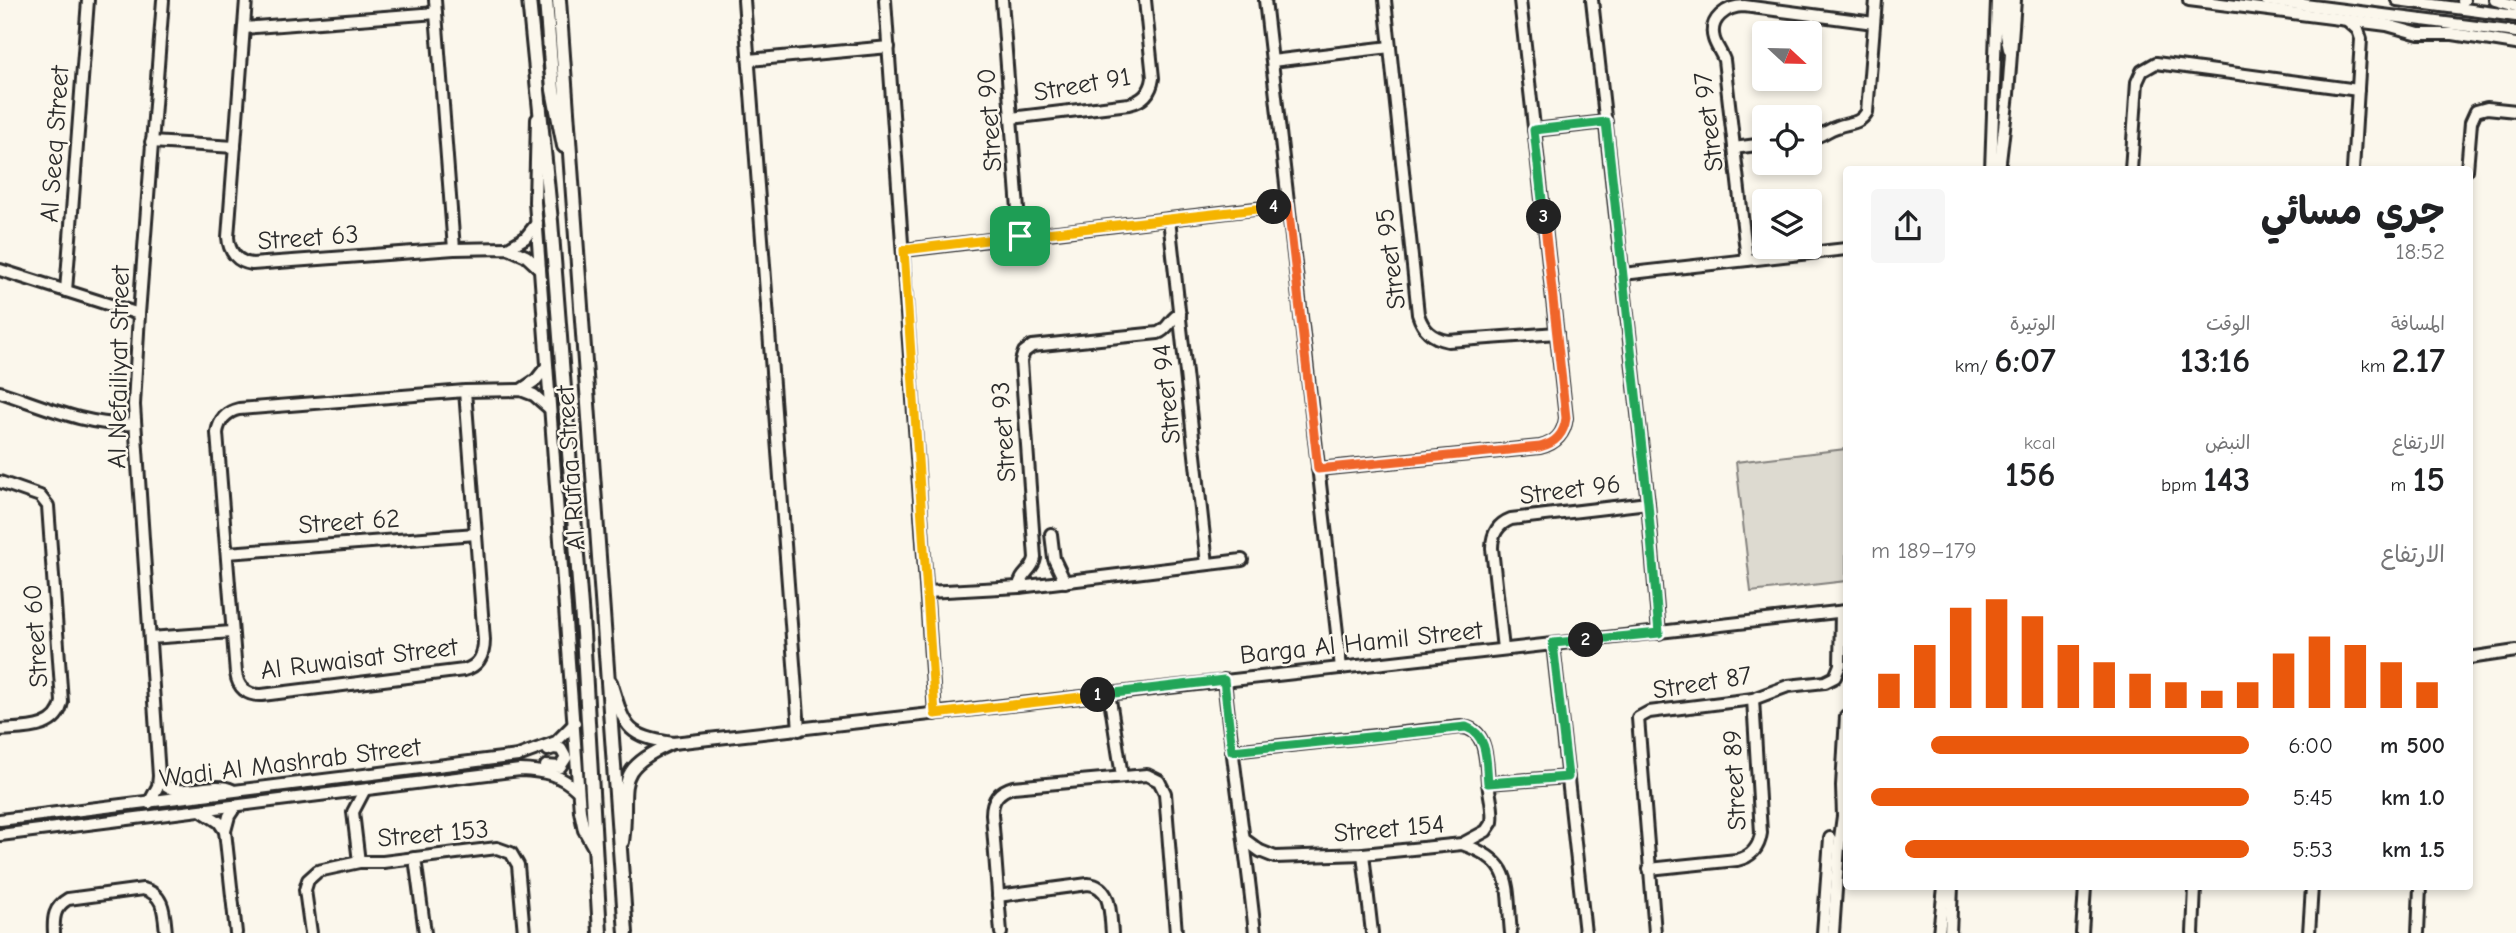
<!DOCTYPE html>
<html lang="ar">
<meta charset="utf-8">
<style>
:root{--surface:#fff;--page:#f6f6f6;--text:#202124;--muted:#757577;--accent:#ea580c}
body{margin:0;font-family:"Comic Neue","Playpen Sans Arabic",sans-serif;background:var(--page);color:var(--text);direction:rtl;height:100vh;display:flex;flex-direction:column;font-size:26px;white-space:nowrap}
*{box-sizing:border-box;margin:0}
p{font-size:23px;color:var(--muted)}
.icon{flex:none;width:38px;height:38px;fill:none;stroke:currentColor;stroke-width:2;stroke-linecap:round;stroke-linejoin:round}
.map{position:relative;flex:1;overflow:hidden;direction:ltr}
.sheet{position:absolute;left:1843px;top:166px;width:630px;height:724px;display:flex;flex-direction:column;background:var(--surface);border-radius:7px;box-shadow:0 4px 10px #0003;direction:rtl}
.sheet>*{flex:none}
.needle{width:46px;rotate:112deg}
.tools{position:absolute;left:1752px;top:21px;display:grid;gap:14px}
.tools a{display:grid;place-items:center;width:70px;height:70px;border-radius:7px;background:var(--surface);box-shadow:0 4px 10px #0003;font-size:35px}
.pin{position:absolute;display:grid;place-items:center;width:60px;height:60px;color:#fff;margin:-30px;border-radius:14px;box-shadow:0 4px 10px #0006}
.km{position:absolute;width:35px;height:35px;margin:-18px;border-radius:50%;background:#222;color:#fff;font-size:19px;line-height:35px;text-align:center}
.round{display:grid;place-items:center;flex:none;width:74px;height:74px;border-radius:7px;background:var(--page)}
.headline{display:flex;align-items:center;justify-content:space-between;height:119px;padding:0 28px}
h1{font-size:38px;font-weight:700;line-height:52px}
.stats{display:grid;grid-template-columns:repeat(3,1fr);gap:10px;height:119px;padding:7px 28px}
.stats div{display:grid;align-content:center}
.stats b{font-size:35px;font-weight:700}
.stats small{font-size:19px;font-weight:400}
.stats p{font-size:19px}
.chart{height:196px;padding:14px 28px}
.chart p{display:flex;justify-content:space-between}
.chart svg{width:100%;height:126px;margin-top:7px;stroke:var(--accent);stroke-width:6}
ul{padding:0 28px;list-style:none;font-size:23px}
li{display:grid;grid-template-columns:112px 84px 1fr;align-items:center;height:52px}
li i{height:18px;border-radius:9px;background:var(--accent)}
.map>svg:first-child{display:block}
</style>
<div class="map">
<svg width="2516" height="933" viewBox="0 0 2516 933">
<rect width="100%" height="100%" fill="#fbf7ec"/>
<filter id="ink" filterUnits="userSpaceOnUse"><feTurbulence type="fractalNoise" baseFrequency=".0143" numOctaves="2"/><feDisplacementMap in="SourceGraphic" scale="14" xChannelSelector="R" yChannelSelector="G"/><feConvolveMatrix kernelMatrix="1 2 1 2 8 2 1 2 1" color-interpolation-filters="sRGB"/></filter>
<g filter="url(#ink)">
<polygon fill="#dddad0" stroke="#84827e" stroke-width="2" points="1846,449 1846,581 1751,592 1736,462"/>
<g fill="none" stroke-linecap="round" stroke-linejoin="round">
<g stroke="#2b2b2b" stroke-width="16">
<g id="minor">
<path d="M246 0 228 237C229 252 237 262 252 264L454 249 508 248 526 256 540 269"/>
<polyline points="435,0 454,249"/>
<polyline points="744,0 799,730"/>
<polyline points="885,0 935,714"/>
<polyline points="1002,0 1020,236"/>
<polyline points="1265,0 1341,668"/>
<path d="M1385 0 1418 314C1423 330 1432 338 1448 341L1557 333"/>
<polyline points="1592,0 1648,503 1659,633"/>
<polyline points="2006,0 2005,30 2009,49"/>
<polyline points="2189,0 2387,25 2419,34 2453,34 2516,44"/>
<polyline points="2266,0 2516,32"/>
<polyline points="2397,0 2516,16"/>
<polyline points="2495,0 2516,6"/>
<polyline points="2463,1 2464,0"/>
<polyline points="2348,21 2358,30 2361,39 2353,170"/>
<polyline points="244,28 436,13"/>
<polyline points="749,60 889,47"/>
<polyline points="1272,61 1390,47"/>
<path d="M1011 118 1129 104C1143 101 1151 92 1153 78L1145 0"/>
<polyline points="537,119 535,202 580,811 584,830 595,850"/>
<polyline points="1534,130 1606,122"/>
<path d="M1810 138C1824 136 1826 130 1837 127 1850 122 1859 125 1867 112L1876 0"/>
<polyline points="151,142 235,147"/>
<polyline points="1734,148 1764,144"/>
<polyline points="1991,170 1997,0"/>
<polyline points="1999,170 2008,94 2015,0"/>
<polyline points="2131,170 2137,82 2142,71 2156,63 2358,90"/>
<polyline points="2467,170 2471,122 2476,111 2487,108 2516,111"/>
<polyline points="1169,219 1207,564"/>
<polyline points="508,248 525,238 537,223"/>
<polyline points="904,250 1288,205"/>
<path d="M1747 260 1724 60C1721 52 1716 46 1714 39 1708 19 1727 6 1744 6L1874 23"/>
<polyline points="0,270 139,314"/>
<polyline points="1623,274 1846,249"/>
<polyline points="66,291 88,0"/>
<polyline points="521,390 536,380 547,366"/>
<path d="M465 391 484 640C484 655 479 666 464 670L262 695C247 696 238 688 236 673L217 433C219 420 226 412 239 409L465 391 521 390 534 395 550 409"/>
<path d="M0 392C43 406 88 427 135 424"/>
<path d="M1318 469 1540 447C1556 443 1564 434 1566 418L1520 0"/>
<path d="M0 482 40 496 48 506 62 702C57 731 23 728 0 730"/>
<polyline points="1051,534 1054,559 1065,582"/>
<polyline points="227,553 476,534"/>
<path d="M1019 587C1020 574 1033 571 1035 558L1021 361 1024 352 1032 346 1158 333C1169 329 1170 318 1180 314"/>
<polyline points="927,592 1019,587 1242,560"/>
<polyline points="150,638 232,632"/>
<polyline points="1553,644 1585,933"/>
<path d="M1503 649 1492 548C1492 534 1498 524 1511 519L1648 503"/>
<polyline points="2469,658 2516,651"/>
<path d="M1224 680C1233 764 1246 848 1255 933"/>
<path d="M611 682C625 726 624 736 673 743L1846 611"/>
<polyline points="1109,693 1122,776"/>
<path d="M1232 751 1461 727C1488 728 1486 762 1488 782 1489 795 1494 809 1492 822L1486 831 1462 844 1363 854 1275 857 1260 851 1245 840"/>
<polyline points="546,766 560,767 566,758 561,749 554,748 548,750"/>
<path d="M159 776C172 805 209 779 232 790"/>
<polyline points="1488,783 1568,777"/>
<polyline points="149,803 158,786 159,776 134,405 139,314 163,0"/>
<polyline points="235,807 229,816 225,831 236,933"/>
<polyline points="202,811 219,822 225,831"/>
<polyline points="0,820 518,756 556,742 575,723"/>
<path d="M0 835 520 770C544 771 560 774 578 791"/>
<path d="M623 842C631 786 608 771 673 743"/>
<path d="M1462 844C1515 862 1506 885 1511 933"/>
<polyline points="1363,854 1372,933"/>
<polyline points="415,858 425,933"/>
<polyline points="359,862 353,812 364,791"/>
<path d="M1649 869 1737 860C1751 857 1759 848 1761 833L1753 699"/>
<path d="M998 896 1088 884C1112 886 1110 914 1112 933"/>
<path d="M54 933C53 918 54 907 68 899L143 889C165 894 164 914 166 933"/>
<polyline points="311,933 305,890 308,880 318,871 359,862 383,862 497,848 511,853 518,865 524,933"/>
<path d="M1001 933 992 814C992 799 999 791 1013 787L1147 775 1159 781 1165 793 1176 933"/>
<polyline points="1655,933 1638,718 1649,712 1753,699 1788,686 1825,682 1835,677 1840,665 1841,612"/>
<polyline points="1823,933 1830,838"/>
<polyline points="1833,933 1839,846 1843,816 1842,786 1846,716"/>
<polyline points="1939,933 1944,887"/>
<polyline points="1950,933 1952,887"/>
<polyline points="2082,933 2085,887"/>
<polyline points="2193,933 2195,887"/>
<polyline points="2309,933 2312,887"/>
<polyline points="2418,933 2420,887"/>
</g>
</g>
<g stroke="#2b2b2b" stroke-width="18">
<g id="major">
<polyline points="529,0 551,221 583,633 600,933"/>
<polyline points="546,0 553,90 564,146"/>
<polyline points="559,0 626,933"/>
</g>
</g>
<use href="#minor" stroke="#fbf7ec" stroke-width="10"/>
<use href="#major" stroke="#fbf7ec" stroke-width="12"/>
</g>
</g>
<g fill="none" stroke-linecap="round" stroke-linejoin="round" filter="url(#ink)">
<g stroke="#fff" stroke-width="14">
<polyline id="split-1" points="1020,236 904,250 935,714 1098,695"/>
</g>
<g stroke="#fff" stroke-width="14">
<path id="split-2" d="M1098 695 1224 680 1232 751 1466 727C1489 735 1486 763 1488 783L1568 777 1553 643 1586 640"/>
</g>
<g stroke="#fff" stroke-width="14">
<polyline id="split-3" points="1544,217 1534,130 1606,122 1648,503 1659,633 1586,640"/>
</g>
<g stroke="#fff" stroke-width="14">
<path id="split-4" d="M1274 207 1288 205 1318 469 1540 447C1556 443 1564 434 1566 418L1544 217"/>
</g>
<g stroke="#fff" stroke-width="14">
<polyline id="split-5" points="1020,236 1274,207"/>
</g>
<use href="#split-1" stroke="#f5b400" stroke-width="9"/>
<use href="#split-2" stroke="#22a559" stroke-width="9"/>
<use href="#split-3" stroke="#22a559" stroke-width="9"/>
<use href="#split-4" stroke="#f0652b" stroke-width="9"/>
<use href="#split-5" stroke="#f5b400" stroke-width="9"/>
</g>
<g text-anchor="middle" stroke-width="5" stroke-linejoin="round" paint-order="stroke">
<g font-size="26" fill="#2b2b2b" stroke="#fbf7ec">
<text transform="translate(1082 84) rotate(-10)" y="9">Street 91</text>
<text transform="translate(989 120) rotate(-94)" y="9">Street 90</text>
<text transform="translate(1708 122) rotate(-97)" y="9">Street 97</text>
<text transform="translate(54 144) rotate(-86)" y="9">Al Seeq Street</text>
<text transform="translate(308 237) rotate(-4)" y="9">Street 63</text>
<text transform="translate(1390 259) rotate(-97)" y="9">Street 95</text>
<text transform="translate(118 367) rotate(-89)" y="9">Al Nefailiyat Street</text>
<text transform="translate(1166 394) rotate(-96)" y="9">Street 94</text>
<text transform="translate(1003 432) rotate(-94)" y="9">Street 93</text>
<text transform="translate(570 468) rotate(-94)" y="9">Al Rufaa Street</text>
<text transform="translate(1570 489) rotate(-7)" y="9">Street 96</text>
<text transform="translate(349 521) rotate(-4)" y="9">Street 62</text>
<text transform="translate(35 636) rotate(-94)" y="9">Street 60</text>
<text transform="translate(1361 642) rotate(-6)" y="9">Barga Al Hamil Street</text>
<text transform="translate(359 658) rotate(-7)" y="9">Al Ruwaisat Street</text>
<text transform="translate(1702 682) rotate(-9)" y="9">Street 87</text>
<text transform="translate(290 762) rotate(-7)" y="9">Wadi Al Mashrab Street</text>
<text transform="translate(1734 780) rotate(-93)" y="9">Street 89</text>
<text transform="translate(1389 828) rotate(-5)" y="9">Street 154</text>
<text transform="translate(433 833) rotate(-5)" y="9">Street 153</text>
</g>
</g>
</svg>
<div class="tools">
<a><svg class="needle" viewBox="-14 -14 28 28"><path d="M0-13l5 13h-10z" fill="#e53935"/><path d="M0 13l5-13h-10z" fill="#757577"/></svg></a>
<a><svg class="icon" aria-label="locate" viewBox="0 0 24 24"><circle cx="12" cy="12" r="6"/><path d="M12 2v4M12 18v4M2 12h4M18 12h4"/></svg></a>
<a><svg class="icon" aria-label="layers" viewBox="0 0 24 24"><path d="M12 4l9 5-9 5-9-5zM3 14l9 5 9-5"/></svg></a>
</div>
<div class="pin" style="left:1020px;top:236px;background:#1e9e55"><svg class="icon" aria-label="arrive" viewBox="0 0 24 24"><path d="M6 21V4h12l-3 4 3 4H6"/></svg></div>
<b class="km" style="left:1098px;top:695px">1</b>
<b class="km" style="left:1586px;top:640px">2</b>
<b class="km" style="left:1544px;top:217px">3</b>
<b class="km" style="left:1274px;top:207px">4</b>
<section class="sheet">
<div class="headline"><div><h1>جري مسائي</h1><p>18:52</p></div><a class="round"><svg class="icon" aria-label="share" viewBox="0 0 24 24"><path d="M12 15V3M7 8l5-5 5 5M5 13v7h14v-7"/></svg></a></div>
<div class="stats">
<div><p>المسافة</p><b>2.17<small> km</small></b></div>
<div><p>الوقت</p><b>13:16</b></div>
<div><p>الوتيرة</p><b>6:07<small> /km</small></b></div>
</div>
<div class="stats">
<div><p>الارتفاع</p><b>15<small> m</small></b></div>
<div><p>النبض</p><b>143<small> bpm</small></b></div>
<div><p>kcal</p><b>156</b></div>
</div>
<div class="chart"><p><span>الارتفاع</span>179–189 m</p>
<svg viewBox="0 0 160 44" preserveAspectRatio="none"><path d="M5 44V32M15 44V22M25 44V9M35 44V6M45 44V12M55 44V22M65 44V28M75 44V32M85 44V35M95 44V38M105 44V35M115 44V25M125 44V19M135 44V22M145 44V28M155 44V35"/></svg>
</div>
<ul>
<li><b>500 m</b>6:00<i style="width:84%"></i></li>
<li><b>1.0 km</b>5:45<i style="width:100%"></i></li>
<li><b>1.5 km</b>5:53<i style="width:91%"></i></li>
</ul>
</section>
</div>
